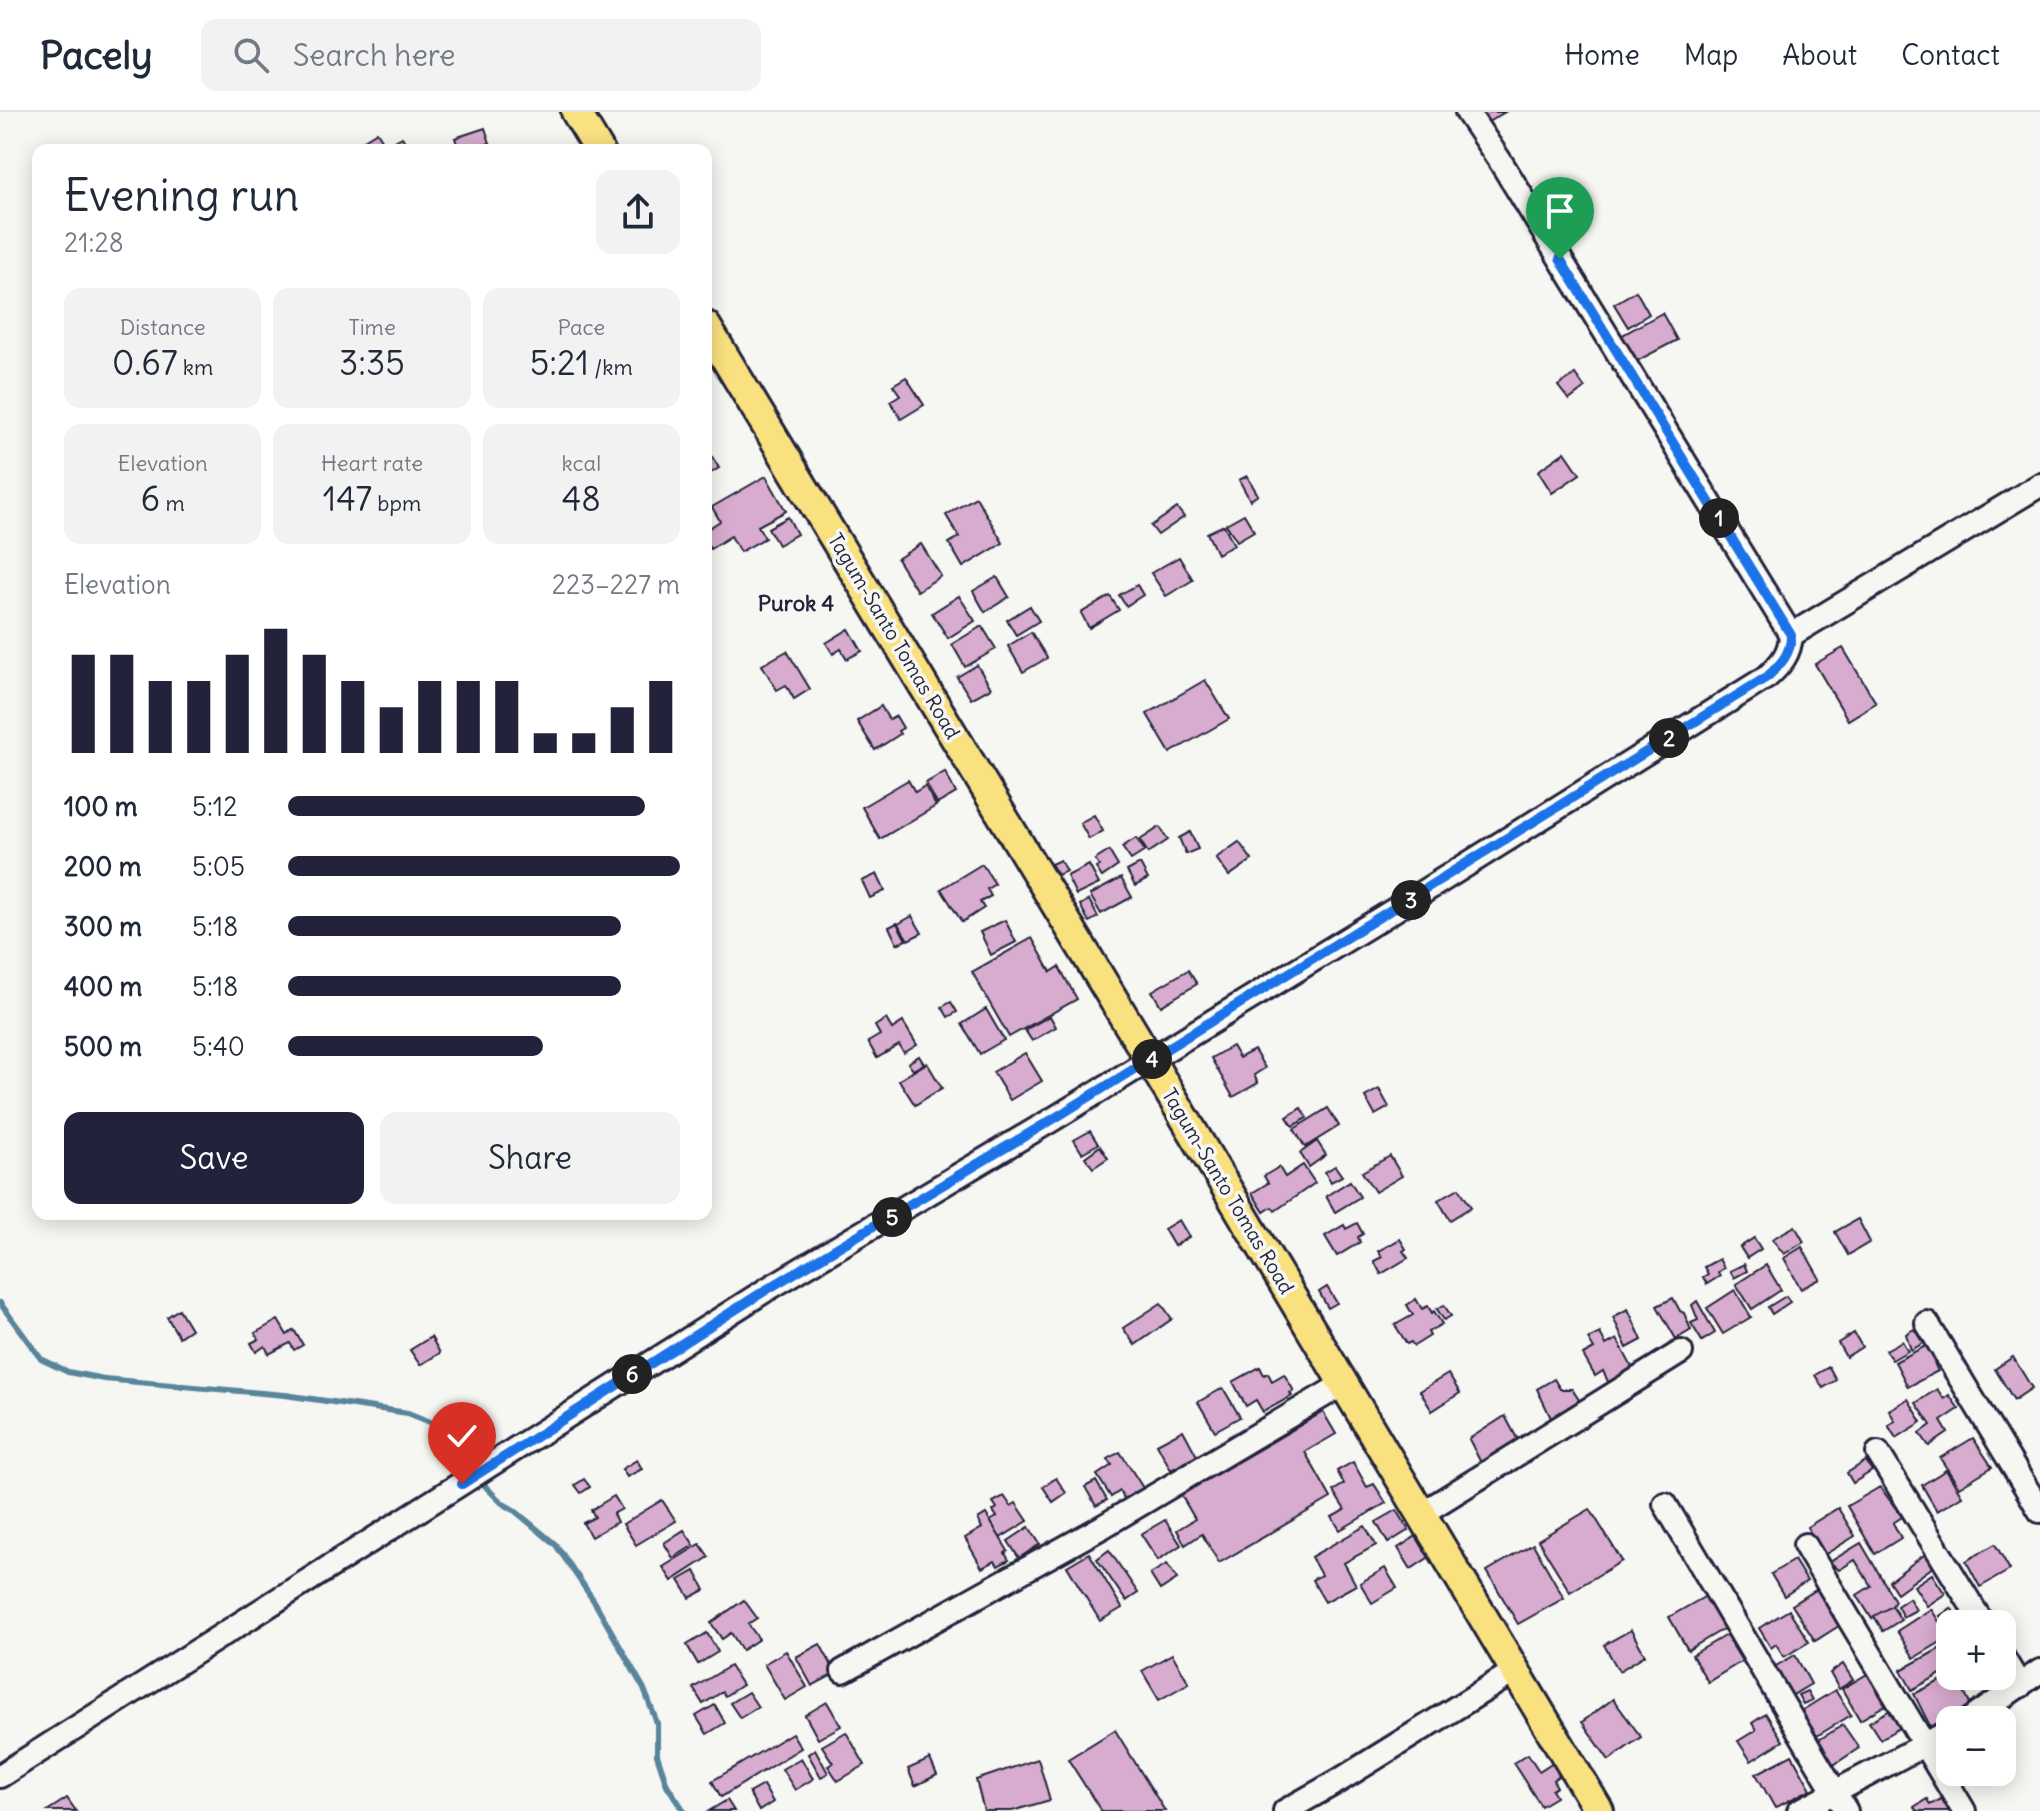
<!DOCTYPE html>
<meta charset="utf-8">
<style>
:root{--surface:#fff;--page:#f2f2f3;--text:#1f2937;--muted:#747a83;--line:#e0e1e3;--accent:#22223b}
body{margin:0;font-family:Delius,sans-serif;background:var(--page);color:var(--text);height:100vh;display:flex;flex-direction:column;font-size:30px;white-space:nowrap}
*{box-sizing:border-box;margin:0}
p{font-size:26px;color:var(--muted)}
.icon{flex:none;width:44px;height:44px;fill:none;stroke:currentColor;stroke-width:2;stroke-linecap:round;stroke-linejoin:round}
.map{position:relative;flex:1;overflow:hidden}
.sheet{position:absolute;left:32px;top:32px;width:680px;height:1076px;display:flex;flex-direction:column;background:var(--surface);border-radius:16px;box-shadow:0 4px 20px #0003}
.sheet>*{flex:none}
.buttons{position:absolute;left:1936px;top:1498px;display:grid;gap:16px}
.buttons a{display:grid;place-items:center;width:80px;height:80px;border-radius:16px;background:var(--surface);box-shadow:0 4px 20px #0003;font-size:40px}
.pin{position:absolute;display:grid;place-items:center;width:68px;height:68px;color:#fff;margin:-82px -34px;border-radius:50% 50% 50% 0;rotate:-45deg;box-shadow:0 0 8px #0007}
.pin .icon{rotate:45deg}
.km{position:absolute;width:40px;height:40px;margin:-20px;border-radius:50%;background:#222;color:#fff;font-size:22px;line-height:40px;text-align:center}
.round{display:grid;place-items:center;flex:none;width:84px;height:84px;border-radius:16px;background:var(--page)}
.overview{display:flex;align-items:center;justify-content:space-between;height:136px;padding:0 32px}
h1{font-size:44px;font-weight:600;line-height:60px}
.stats{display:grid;grid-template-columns:repeat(3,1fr);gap:12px;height:136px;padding:8px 32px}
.stats div{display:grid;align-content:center;border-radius:16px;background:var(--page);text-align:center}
.stats b{font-size:34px;font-weight:600}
.stats small{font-size:22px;font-weight:400}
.stats p{font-size:22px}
.chart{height:224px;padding:16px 32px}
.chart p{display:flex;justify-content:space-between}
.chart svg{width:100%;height:144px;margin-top:8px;stroke:var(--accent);stroke-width:6}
.action{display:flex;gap:16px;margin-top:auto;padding:16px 32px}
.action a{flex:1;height:92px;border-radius:16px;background:var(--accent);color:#fff;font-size:32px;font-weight:600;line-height:92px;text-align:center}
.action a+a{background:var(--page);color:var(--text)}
ul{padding:0 32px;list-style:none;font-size:26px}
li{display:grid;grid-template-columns:128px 96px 1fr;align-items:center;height:60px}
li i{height:20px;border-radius:10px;background:var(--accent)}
header{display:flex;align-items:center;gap:48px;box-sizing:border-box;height:112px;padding:0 40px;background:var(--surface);border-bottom:2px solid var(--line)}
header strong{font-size:38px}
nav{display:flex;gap:44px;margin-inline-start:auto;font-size:28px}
.search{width:560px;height:72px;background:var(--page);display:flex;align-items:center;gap:20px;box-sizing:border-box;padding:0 28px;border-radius:16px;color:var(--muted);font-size:30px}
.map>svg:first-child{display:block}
</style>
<header>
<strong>Pacely</strong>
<div class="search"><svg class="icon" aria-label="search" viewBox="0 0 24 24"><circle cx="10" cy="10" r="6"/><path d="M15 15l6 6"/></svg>Search here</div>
<nav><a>Home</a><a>Map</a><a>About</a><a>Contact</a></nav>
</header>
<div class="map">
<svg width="2040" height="1699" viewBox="0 0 2040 1699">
<rect width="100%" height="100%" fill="#f6f6f2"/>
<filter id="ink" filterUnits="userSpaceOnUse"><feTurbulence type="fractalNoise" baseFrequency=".0125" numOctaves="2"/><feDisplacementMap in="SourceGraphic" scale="16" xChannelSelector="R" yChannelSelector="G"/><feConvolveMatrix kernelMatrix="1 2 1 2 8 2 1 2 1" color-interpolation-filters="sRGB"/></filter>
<g filter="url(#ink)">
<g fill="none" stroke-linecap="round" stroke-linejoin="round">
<polyline stroke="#58849c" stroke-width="6" points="0,1191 41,1247 68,1260 104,1267 285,1283 408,1301 440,1314 463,1338 486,1375 502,1391 514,1398 556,1433 594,1489 644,1577 657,1611 657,1643 667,1673 684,1699"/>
</g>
<g fill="#d8accf" stroke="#22223b" stroke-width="2">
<polygon points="1475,0 1505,0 1483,13"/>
<polygon points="485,16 490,31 468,38 459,38 455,26"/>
<polygon points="377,20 386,34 402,25 410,38 348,38"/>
<polygon points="1636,179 1649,202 1628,215 1614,192"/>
<polygon points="1662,201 1677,228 1635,250 1621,224"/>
<polygon points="1575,262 1585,276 1569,288 1558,274"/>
<polygon points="906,265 924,293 901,307 890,289 900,283 893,273"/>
<polygon points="706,335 719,356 706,364"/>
<polygon points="1565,340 1580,362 1552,381 1538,359"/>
<polygon points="766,364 786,399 758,414 765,426 740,440 731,424 710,437 706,430 706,418 720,409 712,395"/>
<polygon points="1247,364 1258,383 1250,388 1239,368"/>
<polygon points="976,385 1003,431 963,455 949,431 959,425 946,403"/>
<polygon points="1177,396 1184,405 1158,423 1151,414"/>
<polygon points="1244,402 1254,419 1237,429 1226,412"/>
<polygon points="788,405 797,422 778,433 768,416"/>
<polygon points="1224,413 1234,433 1217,442 1207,421"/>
<polygon points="921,432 941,464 917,479 897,447"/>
<polygon points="1179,445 1193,468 1166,484 1151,461"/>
<polygon points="997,465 1009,485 985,500 973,479"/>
<polygon points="1137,473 1143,483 1126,494 1119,483"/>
<polygon points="959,484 975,509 948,526 932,501"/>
<polygon points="1110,484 1119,498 1089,516 1081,501"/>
<polygon points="1030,494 1039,509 1016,523 1007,508"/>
<polygon points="982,514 996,537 965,555 952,532"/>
<polygon points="849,517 862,539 847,547 841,537 833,542 826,531"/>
<polygon points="1031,520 1047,546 1023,560 1008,534"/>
<polygon points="1843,536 1876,591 1848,608 1815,552"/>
<polygon points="787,539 810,577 794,587 786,573 777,578 762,553"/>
<polygon points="977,553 991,576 971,587 957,565"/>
<polygon points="1205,568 1229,607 1170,641 1147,602"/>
<polygon points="881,594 889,608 896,604 903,616 898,619 900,622 875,638 857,609"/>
<polygon points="945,660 956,681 937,692 926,671"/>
<polygon points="908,668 915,680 925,674 936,694 880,727 862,695"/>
<polygon points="1094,703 1103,719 1089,727 1080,711"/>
<polygon points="1160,715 1168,728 1148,741 1140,728"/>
<polygon points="1190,720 1198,737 1186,742 1179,726"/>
<polygon points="1136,726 1145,739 1131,748 1122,735"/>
<polygon points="1239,730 1252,748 1229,764 1216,746"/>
<polygon points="1109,739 1118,754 1102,765 1096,756 1099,754 1095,748"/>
<polygon points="1060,748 1066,759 1058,763 1051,752"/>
<polygon points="982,752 995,772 987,777 991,784 980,790 984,796 962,810 941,777"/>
<polygon points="1140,752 1148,767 1135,774 1127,759"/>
<polygon points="1089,753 1099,772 1076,783 1067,764"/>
<polygon points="877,762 885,779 870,786 862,769"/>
<polygon points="1121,766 1132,785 1101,802 1090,783"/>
<polygon points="1089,788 1098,805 1089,810 1080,793"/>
<polygon points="912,804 922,821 908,828 898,812"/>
<polygon points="1005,808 1016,830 991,843 980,820"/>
<polygon points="897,811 906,828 897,832 889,815"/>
<polygon points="1032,826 1051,860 1059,855 1077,887 1009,925 972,860"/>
<polygon points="1188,858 1197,872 1161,894 1152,879"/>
<polygon points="951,890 957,900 948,905 942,895"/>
<polygon points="986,897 1004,928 980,942 962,912"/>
<polygon points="1050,904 1056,915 1032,929 1025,918"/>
<polygon points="886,907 892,917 903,910 917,933 904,941 899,933 877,946 868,930 880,923 875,914"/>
<polygon points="1232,934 1239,946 1254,938 1265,956 1254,963 1258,971 1233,985 1211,946"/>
<polygon points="1025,941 1042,969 1010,988 993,960"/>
<polygon points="919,944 924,952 913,958 908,951"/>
<polygon points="927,951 942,976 915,993 899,968"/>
<polygon points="1379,977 1389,995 1375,1003 1365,985"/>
<polygon points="1301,996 1307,1006 1293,1014 1287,1005"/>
<polygon points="1328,996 1339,1014 1305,1035 1294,1017"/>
<polygon points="1090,1019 1098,1032 1082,1041 1074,1028"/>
<polygon points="1317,1029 1326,1043 1309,1055 1300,1041"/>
<polygon points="1100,1034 1108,1046 1093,1056 1085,1045"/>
<polygon points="1390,1044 1402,1064 1375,1080 1362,1060"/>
<polygon points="1303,1053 1315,1071 1275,1099 1272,1095 1264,1100 1252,1081 1268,1071 1264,1064 1279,1055 1285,1065"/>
<polygon points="1335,1054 1342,1064 1331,1070 1325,1060"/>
<polygon points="1350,1069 1360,1085 1335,1100 1326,1084"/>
<polygon points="1459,1076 1471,1095 1450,1108 1438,1088"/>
<polygon points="1858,1107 1870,1130 1848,1143 1835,1120"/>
<polygon points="1179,1108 1189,1125 1174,1134 1164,1117"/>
<polygon points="1357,1111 1363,1122 1358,1125 1360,1130 1337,1144 1325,1124 1344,1113 1346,1117"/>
<polygon points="1795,1114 1804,1130 1784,1142 1772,1127"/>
<polygon points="1754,1126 1761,1137 1747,1146 1740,1135"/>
<polygon points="1400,1127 1406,1137 1403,1139 1408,1146 1381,1162 1374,1149 1382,1145 1378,1139"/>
<polygon points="1802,1135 1820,1167 1801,1177 1784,1146"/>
<polygon points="1719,1147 1724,1156 1718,1160 1720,1164 1707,1172 1703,1165 1708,1162 1704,1155"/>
<polygon points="1744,1152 1747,1159 1734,1166 1730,1159"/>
<polygon points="1766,1153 1781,1178 1752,1197 1736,1172"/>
<polygon points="1327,1175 1337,1191 1328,1196 1319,1180"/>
<polygon points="1735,1178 1751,1205 1723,1222 1707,1196"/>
<polygon points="1786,1184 1790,1190 1772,1202 1768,1195"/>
<polygon points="1673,1186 1680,1199 1684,1201 1691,1218 1676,1227 1657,1194"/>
<polygon points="1416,1187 1422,1197 1428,1194 1432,1201 1434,1199 1442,1212 1428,1220 1430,1224 1414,1234 1411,1230 1407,1232 1395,1213 1413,1203 1407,1193"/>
<polygon points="1697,1189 1715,1221 1702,1229 1691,1211 1698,1208 1692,1193"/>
<polygon points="1161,1191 1172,1207 1135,1233 1123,1216"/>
<polygon points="1444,1193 1451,1204 1444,1208 1437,1197"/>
<polygon points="179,1197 191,1217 179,1225 167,1205"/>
<polygon points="1628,1197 1642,1228 1627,1236 1613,1205"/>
<polygon points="278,1208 287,1223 294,1218 303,1233 294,1238 290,1231 269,1242 265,1234 256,1240 251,1231 259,1227 255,1221"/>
<polygon points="1914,1217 1921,1228 1927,1225 1929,1228 1911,1238 1906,1222"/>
<polygon points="1600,1221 1606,1233 1617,1227 1633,1257 1618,1265 1621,1270 1611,1276 1603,1259 1595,1264 1583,1243 1594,1237 1588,1227"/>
<polygon points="1854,1221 1862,1235 1846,1245 1838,1231"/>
<polygon points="431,1225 440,1241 420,1253 410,1238"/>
<polygon points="1902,1229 1908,1239 1892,1248 1886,1238"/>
<polygon points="1933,1230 1941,1247 1934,1251 1938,1259 1908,1275 1895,1250"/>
<polygon points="2013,1245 2032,1276 2014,1288 1995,1257"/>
<polygon points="1260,1255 1264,1263 1268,1261 1272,1269 1284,1262 1294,1279 1290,1281 1292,1284 1263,1300 1256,1288 1246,1294 1233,1270"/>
<polygon points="1829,1255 1836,1268 1823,1276 1815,1263"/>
<polygon points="1448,1262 1460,1281 1432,1299 1420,1279"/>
<polygon points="1554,1267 1560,1277 1572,1277 1581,1291 1552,1308 1537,1277"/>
<polygon points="1223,1276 1240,1305 1215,1319 1198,1290"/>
<polygon points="1937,1277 1944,1287 1949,1283 1959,1297 1941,1309 1948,1321 1929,1334 1920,1321 1931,1313 1916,1291"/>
<polygon points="1908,1287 1922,1310 1896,1326 1888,1313 1895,1309 1889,1298"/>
<polygon points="1323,1300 1336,1322 1305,1340 1331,1386 1219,1451 1202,1422 1185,1433 1177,1418 1195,1407 1181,1383"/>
<polygon points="1505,1304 1520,1332 1483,1355 1469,1327"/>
<polygon points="1183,1318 1197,1344 1171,1358 1157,1332"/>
<polygon points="1973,1326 1992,1355 1959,1375 1940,1346"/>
<polygon points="1120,1340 1143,1376 1125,1388 1120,1379 1111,1385 1097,1363 1112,1353 1108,1347"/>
<polygon points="637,1348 642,1357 627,1365 622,1357"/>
<polygon points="1866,1349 1872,1359 1853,1371 1847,1361"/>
<polygon points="1353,1350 1367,1375 1374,1372 1386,1391 1340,1418 1332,1405 1345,1398 1333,1379 1344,1372 1337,1359"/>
<polygon points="1946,1358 1962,1384 1937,1399 1922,1373"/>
<polygon points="1056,1366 1066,1381 1053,1390 1043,1375"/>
<polygon points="584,1367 590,1375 581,1381 575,1373"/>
<polygon points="1096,1369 1107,1388 1096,1394 1085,1375"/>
<polygon points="1880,1375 1902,1405 1893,1411 1901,1426 1875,1442 1847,1394"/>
<polygon points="614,1384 622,1397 613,1402 617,1410 591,1425 583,1411 595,1405 591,1398"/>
<polygon points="1004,1384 1011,1394 1016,1391 1028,1409 1000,1426 990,1409 997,1405 993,1399 997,1396 993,1390"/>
<polygon points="662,1388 676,1409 636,1433 623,1412"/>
<polygon points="1838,1396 1855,1424 1824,1443 1807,1415"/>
<polygon points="1590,1397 1622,1449 1570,1480 1538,1428"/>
<polygon points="1397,1398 1409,1418 1388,1431 1376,1410"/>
<polygon points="986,1402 1008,1439 1005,1441 1009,1448 998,1454 995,1449 982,1456 965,1426 982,1416 978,1407"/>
<polygon points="1165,1408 1181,1433 1158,1448 1141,1422"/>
<polygon points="1365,1414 1376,1433 1344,1451 1356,1473 1325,1490 1312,1468 1321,1463 1311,1445"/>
<polygon points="1029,1415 1040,1432 1019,1446 1008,1429"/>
<polygon points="684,1418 694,1433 673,1446 664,1431"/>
<polygon points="1418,1423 1431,1444 1411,1457 1398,1436"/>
<polygon points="1861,1431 1895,1489 1892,1494 1872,1507 1857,1483 1871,1474 1855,1448 1839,1458 1830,1450"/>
<polygon points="700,1432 709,1445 672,1469 663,1455"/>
<polygon points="1533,1432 1564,1486 1518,1512 1487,1459"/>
<polygon points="1995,1432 2010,1458 1980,1475 1966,1449"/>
<polygon points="1109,1438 1138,1481 1126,1489 1097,1447"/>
<polygon points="1928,1440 1937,1452 1897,1481 1889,1469"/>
<polygon points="1089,1441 1122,1496 1100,1509 1067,1454"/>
<polygon points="1794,1448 1807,1469 1784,1484 1771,1462"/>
<polygon points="1167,1452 1177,1467 1160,1478 1150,1462"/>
<polygon points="1385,1456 1397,1476 1372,1491 1360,1471"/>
<polygon points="695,1459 705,1478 690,1486 679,1468"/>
<polygon points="1932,1462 1945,1482 1927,1494 1914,1474"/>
<polygon points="1819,1476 1842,1512 1815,1529 1792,1493"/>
<polygon points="1706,1484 1725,1516 1688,1538 1669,1505"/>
<polygon points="1909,1486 1916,1498 1903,1505 1897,1494"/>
<polygon points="744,1488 757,1506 748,1512 759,1527 742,1538 731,1521 722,1527 711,1511"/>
<polygon points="1892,1494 1901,1508 1883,1519 1874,1504"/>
<polygon points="1951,1496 1962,1512 1950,1512 1950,1518 1940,1504"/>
<polygon points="1931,1497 1949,1525 1914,1546 1897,1519"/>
<polygon points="1789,1498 1809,1530 1784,1545 1776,1532 1771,1536 1759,1516"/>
<polygon points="1631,1518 1645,1543 1619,1559 1604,1533"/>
<polygon points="707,1521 718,1540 698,1552 687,1533"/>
<polygon points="1726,1523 1742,1549 1708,1570 1692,1543"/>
<polygon points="820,1532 836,1561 812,1574 796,1545"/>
<polygon points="1941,1536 1950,1557 1912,1578 1901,1558"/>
<polygon points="786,1539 807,1575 785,1588 764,1552"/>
<polygon points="1172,1542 1189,1571 1159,1588 1142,1559"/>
<polygon points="1795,1543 1811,1572 1791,1584 1774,1555"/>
<polygon points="1843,1552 1853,1568 1839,1577 1830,1561"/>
<polygon points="730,1554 742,1573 725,1584 722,1580 703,1592 693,1576"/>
<polygon points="1874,1558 1892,1589 1860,1608 1842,1577"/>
<polygon points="1950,1564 1956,1564 1974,1600 1958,1608 1950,1608 1950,1612 1933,1620 1914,1582"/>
<polygon points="1971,1564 1977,1564 1982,1573 1971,1580 1964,1568"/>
<polygon points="1835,1578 1851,1603 1817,1624 1801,1599"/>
<polygon points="1807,1579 1812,1588 1803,1592 1798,1583"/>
<polygon points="748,1580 758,1595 740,1606 730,1591"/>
<polygon points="1613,1587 1641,1625 1609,1648 1582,1610"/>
<polygon points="827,1590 841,1614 818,1627 805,1603"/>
<polygon points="715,1593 725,1611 707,1622 696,1604"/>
<polygon points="1892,1597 1903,1614 1880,1627 1869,1610"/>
<polygon points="1766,1602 1783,1629 1751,1649 1738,1629 1756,1618 1752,1611"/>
<polygon points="1843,1613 1859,1636 1832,1654 1817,1629"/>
<polygon points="1115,1618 1165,1699 1101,1699 1068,1647"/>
<polygon points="846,1620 865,1653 838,1669 828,1654 833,1651 822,1634"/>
<polygon points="792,1621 801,1636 721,1685 712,1669"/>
<polygon points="815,1637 828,1661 821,1665 808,1642"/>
<polygon points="1528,1642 1539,1659 1553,1650 1561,1662 1553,1668 1557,1675 1552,1678 1556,1685 1541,1694 1513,1651"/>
<polygon points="1792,1643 1811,1677 1775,1696 1756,1662"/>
<polygon points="801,1646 813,1667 795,1678 782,1657"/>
<polygon points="930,1647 937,1663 915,1674 908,1657"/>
<polygon points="1038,1647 1050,1688 1012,1699 984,1699 976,1668"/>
<polygon points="763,1673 773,1690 759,1699 749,1681"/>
<polygon points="67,1686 76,1699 47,1699"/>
<polygon points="1943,1686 1950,1699 1917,1699 1914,1695 1927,1687 1930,1693"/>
<polygon points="727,1688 734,1699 709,1699"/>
</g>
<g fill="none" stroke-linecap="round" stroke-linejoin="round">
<g stroke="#22223b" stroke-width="28">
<g id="minor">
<polyline points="1467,0 1502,52 1791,523"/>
<polyline points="1927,1211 2040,1399"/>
<polyline points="1878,1341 1983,1512"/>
<polyline points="1665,1392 1846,1699"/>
<polyline points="1421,1402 1681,1240"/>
<polyline points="1805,1433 1964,1699"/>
<polyline points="2002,1544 2020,1574"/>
<polyline points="843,1559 1102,1415 1343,1272"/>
<polyline points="1970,1608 2040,1559"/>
<path d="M0 1664 766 1178 1055 1006 1383 805 1767 565C1781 552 1790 542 1791 523L2040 373"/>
<polyline points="1285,1699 1340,1668 1515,1559"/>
<polyline points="1799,1699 1950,1619"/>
</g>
</g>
<g stroke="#22223b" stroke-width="34">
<g id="major">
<polyline points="576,0 599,38"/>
<polyline points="706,214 1150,948 1599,1699"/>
</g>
</g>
<use href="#minor" stroke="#f6f6f2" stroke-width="22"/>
<use href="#major" stroke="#fae180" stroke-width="28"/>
</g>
</g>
<g fill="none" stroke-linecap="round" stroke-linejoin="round" filter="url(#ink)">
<g stroke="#fff" stroke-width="16">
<path id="route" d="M462 1372 766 1178 1055 1006 1767 565C1781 552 1791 542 1791 523L1560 147"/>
</g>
<use href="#route" stroke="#1a73e8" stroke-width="10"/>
</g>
<g text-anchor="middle" stroke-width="7" stroke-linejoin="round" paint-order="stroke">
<g font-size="20" fill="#22223b" stroke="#f6f6f2">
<text transform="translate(894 524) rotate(59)" y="7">Tagum-Santo Tomas Road</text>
<text transform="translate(1228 1079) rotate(59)" y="7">Tagum-Santo Tomas Road</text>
</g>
<g font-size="22" font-weight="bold" fill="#22223b" stroke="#f6f6f2">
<text x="796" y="499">Purok 4</text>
</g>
</g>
</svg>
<div class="buttons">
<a>+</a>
<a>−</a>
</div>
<div class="pin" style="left:1560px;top:147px;background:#1e9e55"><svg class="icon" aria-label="arrive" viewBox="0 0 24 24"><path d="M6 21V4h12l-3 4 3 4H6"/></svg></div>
<div class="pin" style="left:462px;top:1372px;background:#d93025"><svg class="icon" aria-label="check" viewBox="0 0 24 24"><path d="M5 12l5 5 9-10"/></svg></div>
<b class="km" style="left:1719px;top:406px">1</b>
<b class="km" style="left:1669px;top:626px">2</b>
<b class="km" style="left:1411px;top:788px">3</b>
<b class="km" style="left:1152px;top:947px">4</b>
<b class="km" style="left:892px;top:1105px">5</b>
<b class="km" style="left:632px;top:1262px">6</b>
<section class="sheet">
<div class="overview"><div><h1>Evening run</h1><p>21:28</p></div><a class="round"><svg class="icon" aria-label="share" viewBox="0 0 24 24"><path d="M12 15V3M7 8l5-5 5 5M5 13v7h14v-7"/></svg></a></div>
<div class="stats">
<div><p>Distance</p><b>0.67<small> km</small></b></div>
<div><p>Time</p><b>3:35</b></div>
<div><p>Pace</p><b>5:21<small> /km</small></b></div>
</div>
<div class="stats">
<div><p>Elevation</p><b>6<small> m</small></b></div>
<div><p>Heart rate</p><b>147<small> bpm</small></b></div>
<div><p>kcal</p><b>48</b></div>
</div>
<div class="chart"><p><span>Elevation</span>223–227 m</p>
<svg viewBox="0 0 160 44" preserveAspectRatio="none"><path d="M5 44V14M15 44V14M25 44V22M35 44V22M45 44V14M55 44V6M65 44V14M75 44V22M85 44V30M95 44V22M105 44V22M115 44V22M125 44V38M135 44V38M145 44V30M155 44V22"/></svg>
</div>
<ul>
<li><b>100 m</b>5:12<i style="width:91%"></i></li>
<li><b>200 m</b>5:05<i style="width:100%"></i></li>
<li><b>300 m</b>5:18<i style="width:85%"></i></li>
<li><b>400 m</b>5:18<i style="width:85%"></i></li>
<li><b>500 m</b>5:40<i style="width:65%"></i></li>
</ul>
<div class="action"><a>Save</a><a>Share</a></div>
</section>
</div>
